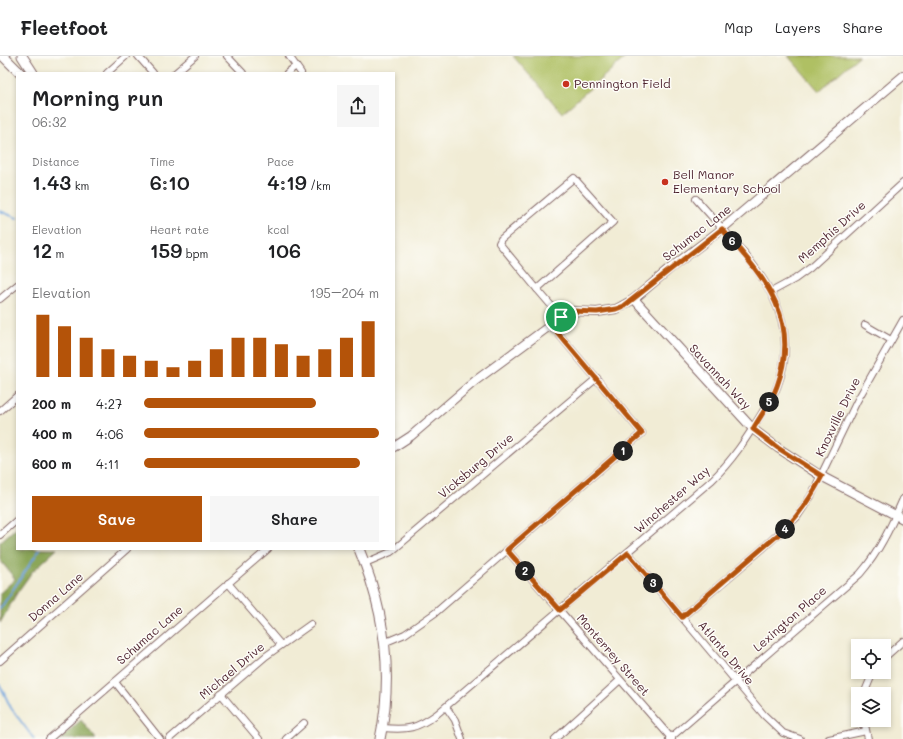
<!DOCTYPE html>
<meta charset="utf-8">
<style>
:root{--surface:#fff;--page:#f6f6f6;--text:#202124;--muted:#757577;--line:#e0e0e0;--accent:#b45309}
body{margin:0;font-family:Mali,sans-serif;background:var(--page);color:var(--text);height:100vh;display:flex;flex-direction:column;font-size:15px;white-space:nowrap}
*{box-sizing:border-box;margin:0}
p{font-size:13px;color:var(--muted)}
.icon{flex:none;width:22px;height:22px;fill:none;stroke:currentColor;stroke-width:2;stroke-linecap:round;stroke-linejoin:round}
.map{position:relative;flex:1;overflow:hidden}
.panel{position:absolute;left:16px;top:16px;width:379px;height:478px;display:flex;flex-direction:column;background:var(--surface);border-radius:0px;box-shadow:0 2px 6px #0003}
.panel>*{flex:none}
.fabs{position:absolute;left:851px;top:583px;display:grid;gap:8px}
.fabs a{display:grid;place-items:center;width:40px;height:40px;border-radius:0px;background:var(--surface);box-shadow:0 2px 6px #0003;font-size:20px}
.pin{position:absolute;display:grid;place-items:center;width:34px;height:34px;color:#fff;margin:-17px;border:2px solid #fff;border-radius:50%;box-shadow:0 1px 4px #0007}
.km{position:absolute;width:20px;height:20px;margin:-10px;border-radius:50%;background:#222;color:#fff;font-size:11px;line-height:20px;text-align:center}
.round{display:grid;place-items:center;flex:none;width:42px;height:42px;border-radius:0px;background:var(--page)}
.head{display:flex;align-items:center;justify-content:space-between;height:68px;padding:0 16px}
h1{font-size:22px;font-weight:600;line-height:30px}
.metrics{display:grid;grid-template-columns:repeat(3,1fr);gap:6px;height:68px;padding:4px 16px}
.metrics div{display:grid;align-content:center}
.metrics b{font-size:20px;font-weight:600}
.metrics small{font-size:11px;font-weight:400}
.metrics p{font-size:11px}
.chart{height:112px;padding:8px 16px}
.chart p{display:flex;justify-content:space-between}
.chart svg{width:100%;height:72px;margin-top:4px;stroke:var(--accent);stroke-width:6}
.primary-button{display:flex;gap:8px;margin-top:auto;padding:8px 16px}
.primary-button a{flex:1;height:46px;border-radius:0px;background:var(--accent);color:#fff;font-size:16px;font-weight:600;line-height:46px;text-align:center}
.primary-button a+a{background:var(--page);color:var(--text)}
ul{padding:0 16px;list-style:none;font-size:13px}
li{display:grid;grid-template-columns:64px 48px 1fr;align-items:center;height:30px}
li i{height:10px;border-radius:5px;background:var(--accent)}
header{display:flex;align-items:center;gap:24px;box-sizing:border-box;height:56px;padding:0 20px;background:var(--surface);border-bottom:1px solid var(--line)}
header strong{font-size:19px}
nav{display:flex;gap:22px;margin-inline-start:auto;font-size:14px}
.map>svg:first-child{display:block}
</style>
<header>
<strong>Fleetfoot</strong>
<nav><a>Map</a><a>Layers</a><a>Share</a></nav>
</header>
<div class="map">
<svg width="903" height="683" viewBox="0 0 903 683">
<rect width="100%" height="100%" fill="#fdfcf7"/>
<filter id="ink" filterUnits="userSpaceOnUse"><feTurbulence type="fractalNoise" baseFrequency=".025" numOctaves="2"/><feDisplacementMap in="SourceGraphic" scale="8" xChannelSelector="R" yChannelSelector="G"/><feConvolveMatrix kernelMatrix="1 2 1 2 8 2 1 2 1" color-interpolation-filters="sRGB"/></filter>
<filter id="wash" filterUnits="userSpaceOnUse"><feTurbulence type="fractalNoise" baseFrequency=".012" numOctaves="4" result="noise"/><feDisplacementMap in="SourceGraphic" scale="16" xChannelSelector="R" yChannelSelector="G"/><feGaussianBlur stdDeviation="0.9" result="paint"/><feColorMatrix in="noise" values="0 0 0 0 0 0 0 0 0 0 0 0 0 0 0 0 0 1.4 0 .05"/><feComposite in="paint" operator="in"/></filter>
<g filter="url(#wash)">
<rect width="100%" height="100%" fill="#f1ecd5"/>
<g fill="#afc063" stroke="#7c7047">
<polygon points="513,0 627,0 562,57"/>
<polygon points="788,0 859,0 819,35"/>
</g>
<g fill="#8ba659" stroke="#6a6242">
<polygon points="17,471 17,493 57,493 32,516 17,537 0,567 0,537 15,523 0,504 0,486"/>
<polygon points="81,664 96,683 60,683"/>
</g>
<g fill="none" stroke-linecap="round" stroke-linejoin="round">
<g stroke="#6fa3db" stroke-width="2">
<polyline points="0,155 17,162"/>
<polyline points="0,553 40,493"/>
<polyline points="0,629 11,652 34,683"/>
</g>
</g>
</g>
<g filter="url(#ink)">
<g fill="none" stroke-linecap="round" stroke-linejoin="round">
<g stroke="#846766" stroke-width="8">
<g id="minor">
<polyline points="138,0 153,17"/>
<polyline points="227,0 243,17"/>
<polyline points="289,0 301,17"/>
<polyline points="107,17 126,0"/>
<polyline points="175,17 195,0"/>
<polyline points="287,17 296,10"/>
<polygon points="574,122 613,166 537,233 499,187 501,183"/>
<polyline points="537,233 561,261"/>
<polyline points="771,236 795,223 810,212 903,127"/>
<polyline points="0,243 17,229"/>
<polyline points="865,269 891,284"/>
<polyline points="0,355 17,340"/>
<polyline points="0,479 17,464"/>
<polyline points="507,494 672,683"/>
<polyline points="628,497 764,659 783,677 800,683"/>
<polyline points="365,507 391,496 597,322"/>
<polyline points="228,527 281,589"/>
<polyline points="682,561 762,493 797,461 811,440 857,345 903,264"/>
<polyline points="386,586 405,578 435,557 642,377 551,269"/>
<polyline points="884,602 903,585"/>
<polyline points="0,605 127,493"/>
<polyline points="115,626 160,683"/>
<polyline points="221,638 259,683"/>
<polyline points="864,638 873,616"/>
<polyline points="446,651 455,664 462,683"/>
<polyline points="864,664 868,683"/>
<path d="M383 672C408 674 416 673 437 658L711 425C732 405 747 382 762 357 767 349 774 340 777 331 808 252 743 197 696 143"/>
<polyline points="49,683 268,493"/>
<polyline points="169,683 266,600 311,568"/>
<polyline points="286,683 304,667"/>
<polyline points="555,683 620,624"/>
<path d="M669 683 860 518C880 495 891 470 903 443"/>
<polyline points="829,683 866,675"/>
</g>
</g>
<g stroke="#846766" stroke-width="10">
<g id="tertiary">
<polyline points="634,243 753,373 778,392 821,420 903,463"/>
<polyline points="394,391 411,380 475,325 567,257 572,255 597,256 616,253 634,243 673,210 722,173 903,20"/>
</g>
</g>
<g stroke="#846766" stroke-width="11">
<g id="secondary">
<polyline points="3,0 20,17"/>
<polyline points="22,0 33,17"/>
<path d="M359 493C385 555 394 617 380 683"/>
</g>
</g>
<use href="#minor" stroke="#fff" stroke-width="6"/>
<use href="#tertiary" stroke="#fff" stroke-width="8"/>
<use href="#secondary" stroke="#fff" stroke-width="9"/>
</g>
</g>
<g fill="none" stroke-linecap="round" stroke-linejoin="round" filter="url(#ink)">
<g stroke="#fff" stroke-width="8">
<path id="route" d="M722 173C764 222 802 262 777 330 772 345 761 359 753 373L778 392 822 420C812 440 801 456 786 472L682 561 628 497 560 554 507 494 642 377 551 269 572 255 597 256 616 253 624 250Z"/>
</g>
<use href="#route" stroke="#b45309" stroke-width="5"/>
</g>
<g fill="#c8321e" stroke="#fdfcf7" stroke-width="1.5">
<circle cx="566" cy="28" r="4"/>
<circle cx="665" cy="126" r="4"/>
</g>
<g text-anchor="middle" stroke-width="3" stroke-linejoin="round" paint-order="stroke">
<g font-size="12" fill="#4a1f2b" stroke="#fdfcf7" text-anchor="start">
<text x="574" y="32">Pennington Field</text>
<text x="673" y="123">Bell Manor<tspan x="673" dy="14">Elementary School</tspan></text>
</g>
<g font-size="12" fill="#4a1f2b" stroke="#fdfcf7">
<text transform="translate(832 176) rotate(-42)" y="4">Memphis Drive</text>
<text transform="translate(697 177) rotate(-38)" y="4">Schumac Lane</text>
<text transform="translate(720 321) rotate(47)" y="4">Savannah Way</text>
<text transform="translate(838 361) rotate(-64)" y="4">Knoxville Drive</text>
<text transform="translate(476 410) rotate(-40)" y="4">Vicksburg Drive</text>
<text transform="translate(672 444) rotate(-41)" y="4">Winchester Way</text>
<text transform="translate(56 541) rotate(-41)" y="4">Donna Lane</text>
<text transform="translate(790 563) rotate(-41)" y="4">Lexington Place</text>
<text transform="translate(150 579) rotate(-41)" y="4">Schumac Lane</text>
<text transform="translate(726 597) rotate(50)" y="4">Atlanta Drive</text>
<text transform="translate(613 599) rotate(49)" y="4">Monterrey Street</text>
<text transform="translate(232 615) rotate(-40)" y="4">Michael Drive</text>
</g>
</g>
</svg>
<div class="fabs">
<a><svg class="icon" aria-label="locate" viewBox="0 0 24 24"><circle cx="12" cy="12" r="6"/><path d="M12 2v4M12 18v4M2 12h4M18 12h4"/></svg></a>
<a><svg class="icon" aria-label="layers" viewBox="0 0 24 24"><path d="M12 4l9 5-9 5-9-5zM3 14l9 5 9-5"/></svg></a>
</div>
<div class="pin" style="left:561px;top:261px;background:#1e9e55"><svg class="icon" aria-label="arrive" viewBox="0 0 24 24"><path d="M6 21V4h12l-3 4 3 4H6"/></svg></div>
<b class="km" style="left:623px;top:395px">1</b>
<b class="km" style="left:525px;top:515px">2</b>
<b class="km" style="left:653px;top:527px">3</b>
<b class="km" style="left:785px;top:473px">4</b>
<b class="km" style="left:769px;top:346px">5</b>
<b class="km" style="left:732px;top:185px">6</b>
<section class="panel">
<div class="head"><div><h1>Morning run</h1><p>06:32</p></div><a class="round"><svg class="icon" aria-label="share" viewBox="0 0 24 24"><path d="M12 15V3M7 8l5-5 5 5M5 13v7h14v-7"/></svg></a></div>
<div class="metrics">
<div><p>Distance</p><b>1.43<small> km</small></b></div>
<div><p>Time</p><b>6:10</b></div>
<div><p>Pace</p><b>4:19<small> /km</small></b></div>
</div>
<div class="metrics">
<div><p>Elevation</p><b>12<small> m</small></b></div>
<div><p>Heart rate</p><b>159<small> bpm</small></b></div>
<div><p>kcal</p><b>106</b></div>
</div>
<div class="chart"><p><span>Elevation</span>195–204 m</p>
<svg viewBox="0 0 160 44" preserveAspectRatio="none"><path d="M5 44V6M15 44V13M25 44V20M35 44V27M45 44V31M55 44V34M65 44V38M75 44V34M85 44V27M95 44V20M105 44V20M115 44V24M125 44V31M135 44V27M145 44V20M155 44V10"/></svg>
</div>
<ul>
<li><b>200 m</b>4:27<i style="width:73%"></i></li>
<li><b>400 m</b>4:06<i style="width:100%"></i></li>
<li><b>600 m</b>4:11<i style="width:92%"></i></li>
</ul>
<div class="primary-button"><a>Save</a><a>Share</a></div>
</section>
</div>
